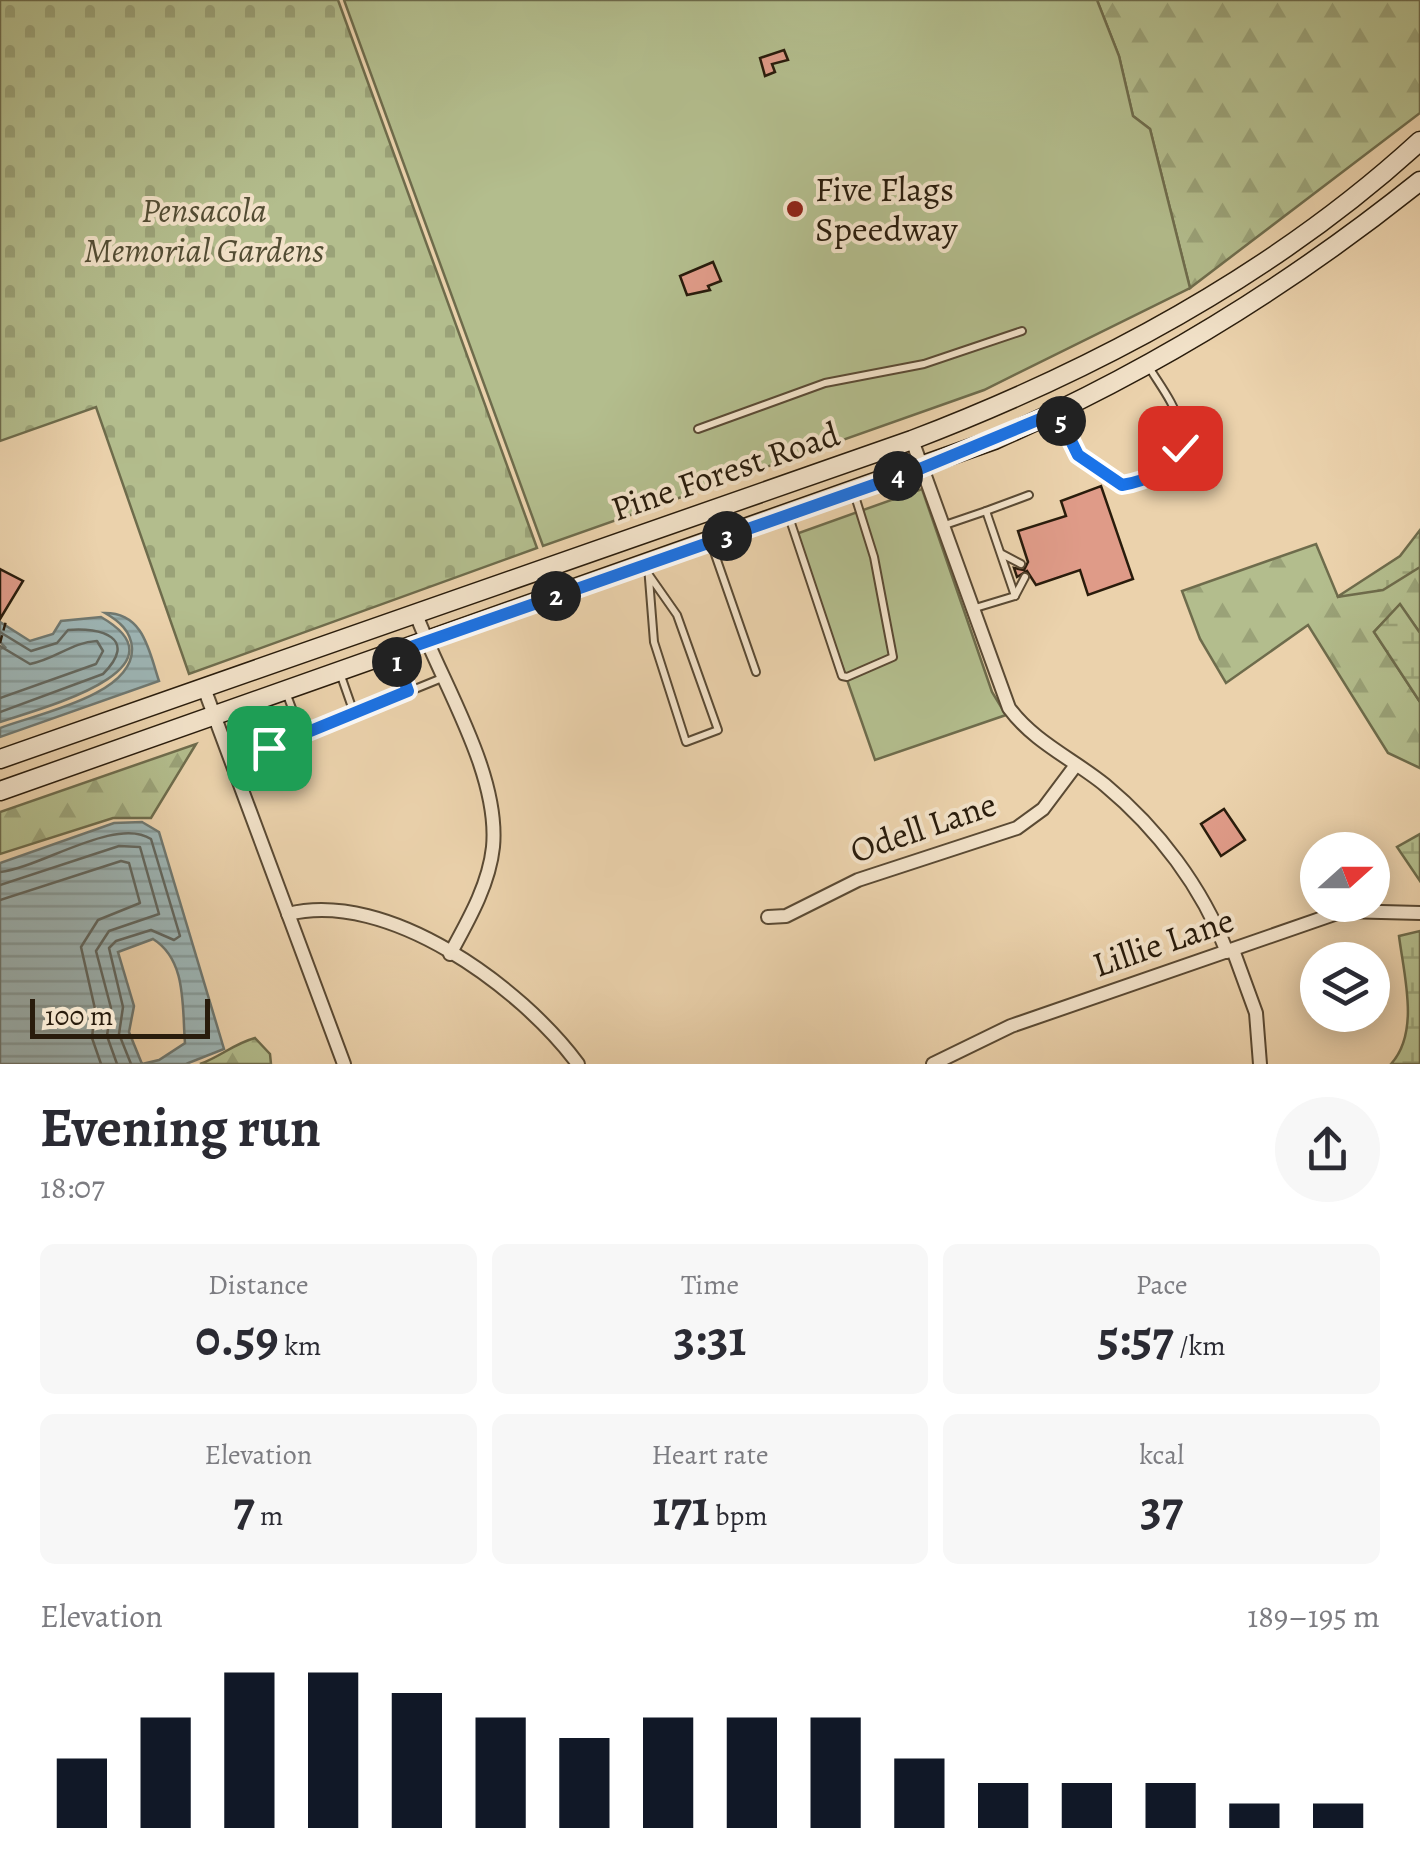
<!DOCTYPE html>
<meta charset="utf-8">
<style>
:root{--surface:#fff;--page:#f7f7f7;--text:#2b2b33;--muted:#7c7c81;--accent:#111827}
body{margin:0;font-family:Alegreya,serif;background:var(--page);color:var(--text);height:100vh;display:flex;flex-direction:column;font-size:38px;white-space:nowrap}
*{box-sizing:border-box;margin:0}
p{font-size:32px;color:var(--muted)}
.icon{flex:none;width:55px;height:55px;fill:none;stroke:currentColor;stroke-width:2;stroke-linecap:round;stroke-linejoin:round}
.map{position:relative;height:1064px;overflow:hidden}
.details{display:flex;flex-direction:column;background:var(--surface);flex:1}
.details>*{flex:none}
.needle{width:65px;rotate:69deg}
.controls{position:absolute;left:1300px;top:832px;display:grid;gap:20px}
.controls a{display:grid;place-items:center;width:90px;height:90px;border-radius:50%;background:var(--surface);box-shadow:0 5px 25px #0003;font-size:50px}
.scale{position:absolute;left:30px;bottom:25px;width:180px;box-sizing:border-box;padding-left:10px;border:5px solid #291c0c;border-top:0;font-size:28px;line-height:35px;white-space:nowrap;color:#291c0c;-webkit-text-stroke:8px #f2e2c9;paint-order:stroke}
.pin{position:absolute;display:grid;place-items:center;width:85px;height:85px;color:#fff;margin:-42px;border-radius:20px;box-shadow:0 5px 15px #0006}
.km{position:absolute;width:50px;height:50px;margin:-25px;border-radius:50%;background:#222;color:#fff;font-size:28px;line-height:50px;text-align:center}
.round{display:grid;place-items:center;flex:none;width:105px;height:105px;border-radius:52px;background:var(--page)}
.headline{display:flex;align-items:center;justify-content:space-between;height:170px;padding:0 40px}
h1{font-size:55px;font-weight:700;line-height:75px}
.metrics{display:grid;grid-template-columns:repeat(3,1fr);gap:15px;height:170px;padding:10px 40px}
.metrics div{display:grid;align-content:center;border-radius:15px;background:var(--page);text-align:center}
.metrics b{font-size:50px;font-weight:700}
.metrics small{font-size:28px;font-weight:400}
.metrics p{font-size:28px}
.chart{height:280px;padding:20px 40px}
.chart p{display:flex;justify-content:space-between}
.chart svg{width:100%;height:180px;margin-top:10px;stroke:var(--accent);stroke-width:6}
.map>svg:first-child{display:block}
</style>
<div class="map">
<svg width="1420" height="1064" viewBox="0 0 1420 1064">
<defs>
<pattern id="forest-firs" width="22" height="20" patternUnits="userSpaceOnUse" patternTransform="scale(2.5)"><rect width="22" height="20" fill="#b3bd8d"/><path d="M5 1l3.5 6h-7zM16 11l3.5 6h-7z" fill="#9aa278"/></pattern>
<pattern id="wetland-marsh" width="20" height="14" patternUnits="userSpaceOnUse" patternTransform="scale(2.5)"><rect width="20" height="14" fill="#b3bd8d"/><path d="M1 5h8M5 5V1M11 12h8M15 12V8" fill="none" stroke="#9aa278"/></pattern>
<pattern id="cemetery-stones" width="16" height="16" patternUnits="userSpaceOnUse" patternTransform="scale(2.5)"><rect width="16" height="16" fill="#b3bd8d"/><path d="M2 7V4a2 2 0 0 1 4 0v3zM10 15v-3a2 2 0 0 1 4 0v3z" fill="#9aa278"/></pattern>
<pattern id="water-rules" width="6" height="5" patternUnits="userSpaceOnUse" patternTransform="scale(2.5)"><rect width="6" height="5" fill="#9db5b5"/><path d="M0 2.5h6" fill="none" stroke="#879b9a"/></pattern>
</defs>
<rect width="100%" height="100%" fill="#ebd2ac"/>
<filter id="stains"><feTurbulence type="fractalNoise" baseFrequency=".002" numOctaves="4"/><feColorMatrix values="0 0 0 0 .2 0 0 0 0 .09 0 0 0 0 .02 0 0 0 .5 -.17"/></filter>
<radialGradient id="worn" r=".72"><stop offset=".6" stop-color="#630" stop-opacity="0"/><stop offset="1" stop-color="#630" stop-opacity=".3"/></radialGradient>
<g fill="url(#forest-firs)" stroke="#6e6c4c" stroke-width="2.5">
<polygon points="1097,0 1420,0 1420,113 1190,288 1150,129 1133,116 1119,56"/>
<polygon points="1316,544 1338,597 1420,567 1420,633 1400,605 1374,632 1420,702 1420,768 1388,753 1308,625 1226,683 1200,639 1182,591"/>
<polygon points="196,744 151,818 113,818 0,854 0,812"/>
<path d="M255 1038 270 1054 271 1064H200C222 1056 233 1044 255 1038Z"/>
</g>
<g fill="url(#wetland-marsh)" stroke="#6e6c4c" stroke-width="2.5">
<polygon points="1420,530 1420,567 1383,590 1337,597 1400,556"/>
<polygon points="1400,604 1420,633 1420,702 1374,632"/>
<polygon points="1420,834 1420,881 1397,847"/>
<path d="M1420 931V1064H1391C1420 1032 1404 976 1399 936Z"/>
</g>
<polygon fill="url(#cemetery-stones)" stroke="#6e6c4c" stroke-width="2.5" points="0,0 338,0 537,548 189,674 96,407 0,441"/>
<g fill="#b3bd8d" stroke="#6e6c4c" stroke-width="2.5">
<polygon points="344,0 1097,0 1119,56 1133,116 1150,129 1190,288 984,390 543,546"/>
<polygon points="922,489 992,692 1006,715 875,760 796,534"/>
</g>
<g fill="url(#water-rules)" stroke="#6f7871" stroke-width="2.5" fill-rule="evenodd">
<path d="M105 613C144 613 149 651 159 681L0 737V728C37 714 134 695 132 648 131 631 119 621 105 613Z"/>
<path d="M101 617C193 670 35 710 0 722V649L5 647 0 642V622L30 641 53 634 61 621Z"/>
<path d="M142 822 159 832 224 1049 186 1064H0V863L114 823ZM153 939C187 960 182 1007 185 1043L159 1060 142 1064 129 1032 134 1006 118 952Z"/>
</g>
<g fill="none" stroke-linecap="round" stroke-linejoin="round">
<g stroke="#636860" stroke-width="2.5">
<path d="M0 632 31 651 57 643 68 630C101 627 139 638 103 674L0 712"/>
<path d="M0 646 30 664C56 659 72 642 97 641L103 651 96 664 0 698"/>
<path d="M0 872C40 868 116 816 151 839L180 936 174 940 151 930 116 941 109 948 123 1007 119 1034 131 1064"/>
<polyline points="0,885 119,846 140,847 159,914 109,931 96,951 111,1008 107,1036 117,1064"/>
<polyline points="0,900 121,861 129,863 140,903 98,920 81,947 95,1009 92,1038 101,1064"/>
</g>
</g>
<g fill="#df9b88" stroke="#291c0c" stroke-width="2.5">
<polygon points="784,50 788,60 772,64 775,72 765,76 760,58"/>
<polygon points="713,262 721,281 708,286 710,290 687,295 680,276"/>
<polygon points="1101,486 1133,579 1088,595 1080,570 1036,585 1027,571 1017,577 1014,568 1024,570 1028,562 1018,531 1066,516 1061,501"/>
<polygon points="0,569 23,581 0,619"/>
<polygon points="1224,809 1245,840 1221,856 1201,824"/>
</g>
<g fill="none" stroke-linecap="round" stroke-linejoin="round">
<g stroke="#5a4a34" stroke-width="10">
<g id="service">
<path d="M1057 414C1070 441 1086 473 1117 483 1150 493 1188 455 1179 423 1175 404 1159 384 1149 367"/>
<polyline points="698,429 825,383 924,364 1022,331"/>
<polyline points="986,511 1029,495"/>
<polyline points="789,517 842,676 847,677 893,657 874,557 854,493"/>
<polyline points="942,526 986,511 1015,596 972,609"/>
<polyline points="711,543 756,672"/>
<polyline points="1002,554 1021,564"/>
<polyline points="648,566 654,642 686,742 718,730 677,615 649,575"/>
<polyline points="1015,596 1025,577"/>
<polyline points="395,654 408,691"/>
<polyline points="340,673 354,713"/>
<polyline points="287,695 302,735 442,678"/>
<polyline points="269,748 302,735"/>
</g>
</g>
<g stroke="#5a4a34" stroke-width="16">
<g id="minor">
<path d="M912 440 1009 708C1034 742 1073 759 1105 785 1158 829 1202 887 1227 952"/>
<path d="M416 614C441 682 500 773 493 847 489 885 468 921 450 954"/>
<polyline points="204,688 344,1064"/>
<path d="M288 914C388 889 521 987 578 1064"/>
<polyline points="768,917 786,916 858,880 1017,828 1043,809 1076,765"/>
<polyline points="1233,950 1256,1013 1260,1064"/>
<polyline points="933,1064 1011,1026 1343,911 1420,913"/>
</g>
</g>
<g stroke="#291c0c" stroke-width="21">
<g id="secondary">
<path d="M0 759 912 440C1095 370 1274 275 1420 141"/>
<path d="M0 791 994 440C1150 372 1288 287 1420 181"/>
</g>
</g>
<polyline stroke="#291c0c" stroke-width="2.5" stroke-dasharray="8 5" stroke-linecap="butt" points="0,643 6,621"/>
<use href="#service" stroke="#f2e2c9" stroke-width="6"/>
<use href="#minor" stroke="#f2e2c9" stroke-width="12"/>
<use href="#secondary" stroke="#f2e2c9" stroke-width="18"/>
</g>
<g fill="none" stroke-linecap="round" stroke-linejoin="round">
<g stroke="#fff" stroke-width="20">
<path id="route" d="M269 748 408 691 394 653 922 468 1057 412 1078 455 1122 485C1147 481 1168 470 1180 448"/>
</g>
<use href="#route" stroke="#1a73e8" stroke-width="12"/>
</g>
<circle fill="#8f2418" stroke="#f2e2c9" stroke-width="4" cx="795" cy="209" r="10"/>
<g text-anchor="middle" stroke-width="8" stroke-linejoin="round" paint-order="stroke">
<g font-size="35" fill="#291c0c" stroke="#f2e2c9" text-anchor="start">
<text x="815" y="201">Five Flags<tspan x="815" dy="40">Speedway</tspan></text>
</g>
<g font-size="35" font-style="italic" fill="#524c33" stroke="#f2e2c9">
<text x="204" y="222">Pensacola<tspan x="204" dy="40">Memorial Gardens</tspan></text>
</g>
<g font-size="35" fill="#291c0c" stroke="#f2e2c9">
<text transform="translate(725 471) rotate(-19)" y="12">Pine Forest Road</text>
<text transform="translate(923 827) rotate(-19)" y="12">Odell Lane</text>
<text transform="translate(1163 942) rotate(-19)" y="12">Lillie Lane</text>
</g>
</g>
<rect width="100%" height="100%" filter="url(#stains)"/>
<rect width="100%" height="100%" fill="url(#worn)"/>
</svg>
<div class="controls">
<a><svg class="needle" viewBox="-14 -14 28 28"><path d="M0-13l5 13h-10z" fill="#e53935"/><path d="M0 13l5-13h-10z" fill="#7c7c81"/></svg></a>
<a><svg class="icon" aria-label="layers" viewBox="0 0 24 24"><path d="M12 4l9 5-9 5-9-5zM3 14l9 5 9-5"/></svg></a>
</div>
<div class="scale">100 m</div>
<div class="pin" style="left:269px;top:748px;background:#1e9e55"><svg class="icon" aria-label="arrive" viewBox="0 0 24 24"><path d="M6 21V4h12l-3 4 3 4H6"/></svg></div>
<div class="pin" style="left:1180px;top:448px;background:#d93025"><svg class="icon" aria-label="check" viewBox="0 0 24 24"><path d="M5 12l5 5 9-10"/></svg></div>
<b class="km" style="left:397px;top:662px">1</b>
<b class="km" style="left:556px;top:596px">2</b>
<b class="km" style="left:727px;top:536px">3</b>
<b class="km" style="left:898px;top:476px">4</b>
<b class="km" style="left:1061px;top:421px">5</b>
</div>
<section class="details">
<div class="headline"><div><h1>Evening run</h1><p>18:07</p></div><a class="round"><svg class="icon" aria-label="share" viewBox="0 0 24 24"><path d="M12 15V3M7 8l5-5 5 5M5 13v7h14v-7"/></svg></a></div>
<div class="metrics">
<div><p>Distance</p><b>0.59<small> km</small></b></div>
<div><p>Time</p><b>3:31</b></div>
<div><p>Pace</p><b>5:57<small> /km</small></b></div>
</div>
<div class="metrics">
<div><p>Elevation</p><b>7<small> m</small></b></div>
<div><p>Heart rate</p><b>171<small> bpm</small></b></div>
<div><p>kcal</p><b>37</b></div>
</div>
<div class="chart"><p><span>Elevation</span>189–195 m</p>
<svg viewBox="0 0 160 44" preserveAspectRatio="none"><path d="M5 44V27M15 44V17M25 44V6M35 44V6M45 44V11M55 44V17M65 44V22M75 44V17M85 44V17M95 44V17M105 44V27M115 44V33M125 44V33M135 44V33M145 44V38M155 44V38"/></svg>
</div>
</section>
